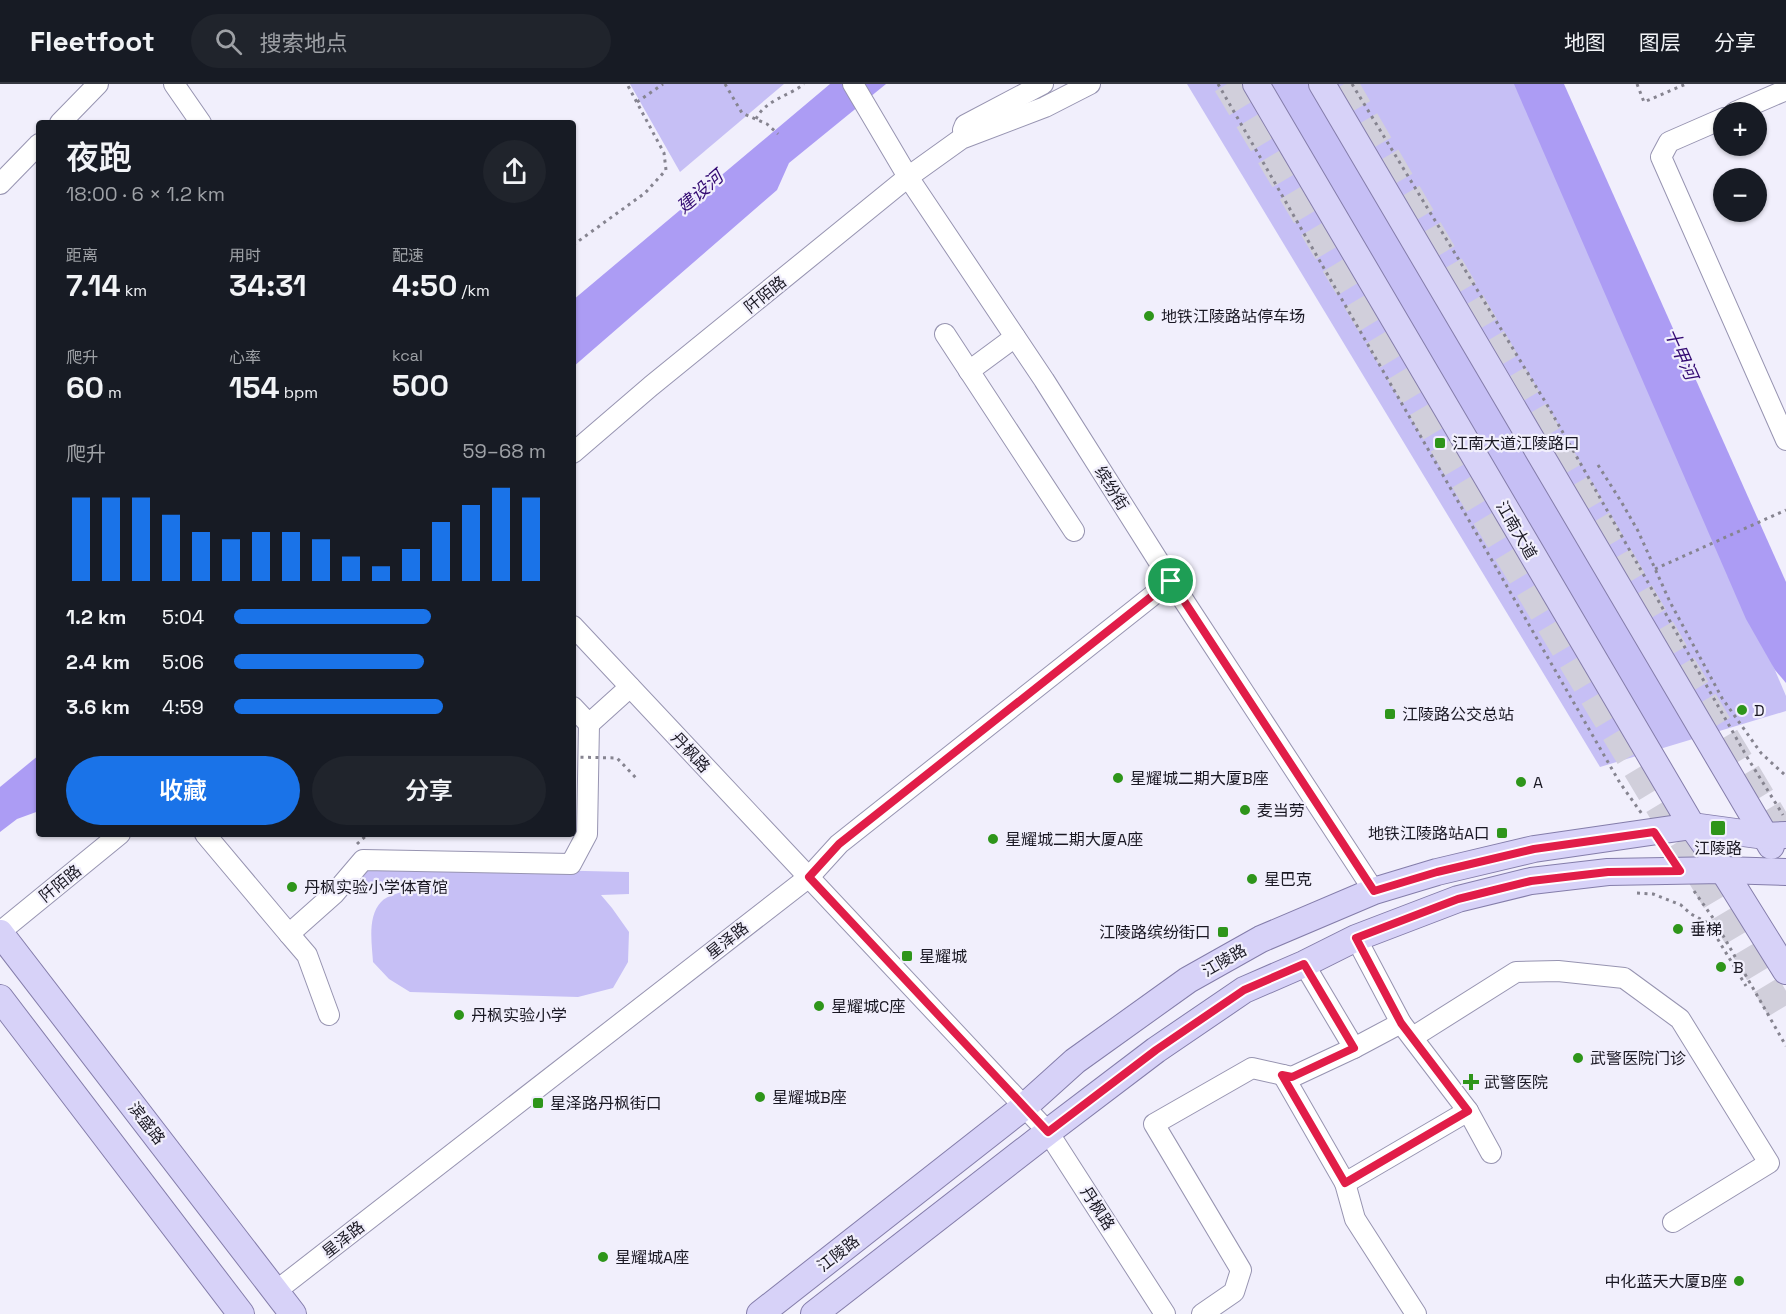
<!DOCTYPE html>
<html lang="zh">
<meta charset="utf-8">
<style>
:root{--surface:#171b24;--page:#20242c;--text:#f1f3f6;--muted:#9ea1a6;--line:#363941;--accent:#1a73e8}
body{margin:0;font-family:"Space Grotesk","Noto Sans SC",sans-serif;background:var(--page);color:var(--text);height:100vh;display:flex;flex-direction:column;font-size:22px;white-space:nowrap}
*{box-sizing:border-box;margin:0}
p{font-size:20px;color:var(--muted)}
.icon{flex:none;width:33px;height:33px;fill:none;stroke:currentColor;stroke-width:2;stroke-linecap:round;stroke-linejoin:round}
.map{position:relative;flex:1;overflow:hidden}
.drawer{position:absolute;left:36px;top:36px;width:540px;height:717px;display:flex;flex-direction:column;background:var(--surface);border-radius:6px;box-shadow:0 2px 4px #0004}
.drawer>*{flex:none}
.tools{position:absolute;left:1713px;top:18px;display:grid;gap:12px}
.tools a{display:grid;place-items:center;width:54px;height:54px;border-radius:50%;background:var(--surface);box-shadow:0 2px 4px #0004;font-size:30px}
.pin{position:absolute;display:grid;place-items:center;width:51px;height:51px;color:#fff;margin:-26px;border:3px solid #fff;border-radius:50%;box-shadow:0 2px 6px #0007}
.round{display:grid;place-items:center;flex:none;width:63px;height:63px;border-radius:32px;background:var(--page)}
.overview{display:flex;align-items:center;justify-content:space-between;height:102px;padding:0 30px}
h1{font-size:33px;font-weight:600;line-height:45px}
.metrics{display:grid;grid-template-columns:repeat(3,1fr);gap:9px;height:102px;padding:6px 30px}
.metrics div{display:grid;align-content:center}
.metrics b{font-size:30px;font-weight:600}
.metrics small{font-size:16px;font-weight:400}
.metrics p{font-size:16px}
.chart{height:168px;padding:12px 30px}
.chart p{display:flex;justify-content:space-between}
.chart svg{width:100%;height:108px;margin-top:6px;stroke:var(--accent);stroke-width:6}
.primary-button{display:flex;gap:12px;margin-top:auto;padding:12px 30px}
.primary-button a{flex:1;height:69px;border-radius:36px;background:var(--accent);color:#fff;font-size:24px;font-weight:600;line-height:69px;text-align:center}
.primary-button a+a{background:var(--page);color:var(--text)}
ul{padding:0 30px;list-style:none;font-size:20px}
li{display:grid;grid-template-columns:96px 72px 1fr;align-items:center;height:45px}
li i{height:15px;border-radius:8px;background:var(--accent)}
header{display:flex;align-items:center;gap:36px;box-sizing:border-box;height:84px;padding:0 30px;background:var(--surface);border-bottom:2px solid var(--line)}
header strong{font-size:28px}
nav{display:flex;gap:33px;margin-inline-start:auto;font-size:21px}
.search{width:420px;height:54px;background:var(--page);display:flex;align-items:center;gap:15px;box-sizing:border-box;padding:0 21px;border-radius:33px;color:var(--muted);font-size:22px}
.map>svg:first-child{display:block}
</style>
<header>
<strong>Fleetfoot</strong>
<div class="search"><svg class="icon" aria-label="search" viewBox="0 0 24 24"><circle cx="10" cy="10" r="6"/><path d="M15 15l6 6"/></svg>搜索地点</div>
<nav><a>地图</a><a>图层</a><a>分享</a></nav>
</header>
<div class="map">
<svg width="1786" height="1230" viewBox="0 0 1786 1230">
<rect width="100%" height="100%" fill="#f1effc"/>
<g fill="#c6bff5">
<polygon points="630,0 784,0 680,88"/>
<polygon points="1187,0 1524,0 1786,612 1786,627 1600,683"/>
<path d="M358 782 629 788V810L601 811 612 824 629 848 628 878 613 904 578 913 410 908 389 895 373 878C372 860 367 833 381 818 387 811 402 809 411 804L358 802Z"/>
</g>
<g fill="#ac9cf4">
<polygon points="830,0 886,0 789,79 777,106 573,283 573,216"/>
<polygon points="1514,0 1564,0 1786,498 1786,599 1775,586 1746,535"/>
<polygon points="39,671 39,727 17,735 0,748 0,703"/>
</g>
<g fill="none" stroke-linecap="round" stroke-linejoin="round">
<g stroke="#d1cfdb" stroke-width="28" stroke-dasharray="28 14" stroke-linecap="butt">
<polyline points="1227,0 1786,934"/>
<polyline points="1344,0 1678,574 1786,755"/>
</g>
<g stroke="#9794b1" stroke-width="22">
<g id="minor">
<polyline points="174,0 201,39"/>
<polyline points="853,0 908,93 1044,296 1171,497 1374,807"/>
<polyline points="1735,28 1786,6"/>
<polyline points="1724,34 1669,58 1661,73 1786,356"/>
<polyline points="60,39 98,0"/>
<polyline points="963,46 965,41 1043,0"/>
<polyline points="0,100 39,60"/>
<polyline points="945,250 1074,447"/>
<polyline points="969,287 1015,253"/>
<polyline points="573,369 651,302 908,93 961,55 1045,23 1090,0"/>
<polyline points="573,542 1048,1048 1165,1230"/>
<polyline points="573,623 589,640 630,603"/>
<polyline points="205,750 289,850 334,810 363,776 571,780 587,750 589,640"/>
<polyline points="0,848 120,750"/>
<polyline points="289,850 307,871 329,931"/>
<polyline points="1356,854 1401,939"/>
<polyline points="1304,880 1354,964"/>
<polyline points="1413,953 1516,888 1558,887 1624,894 1680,935 1769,1079 1673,1138"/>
<polyline points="1283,991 1345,1099 1468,1027"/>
<polyline points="1345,1099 1355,1135 1416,1230"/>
<polyline points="276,1207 809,793 839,760 1171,497"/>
<polyline points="1202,1230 1234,1208 1241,1186 1154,1040 1252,984 1292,993 1354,964 1401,939 1468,1027 1491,1069"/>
</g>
</g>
<g stroke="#847daa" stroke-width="28">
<g id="major">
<polyline points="1256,0 1692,742 1723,786 1786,887"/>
<polyline points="1322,0 1771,762"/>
<polyline points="0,849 293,1230"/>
<polyline points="0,914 241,1230"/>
<polyline points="760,1230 1025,1022 1075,977 1188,896 1261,855 1374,807 1437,788 1534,765 1692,742 1765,752 1786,751"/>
<polyline points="814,1230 1048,1048 1156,966 1244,906 1304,880 1356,854 1458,815 1531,797 1608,788 1723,786 1786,788"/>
</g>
</g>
<g stroke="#868490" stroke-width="3" stroke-dasharray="3 4.5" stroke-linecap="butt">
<polyline points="725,0 742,29 767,40 778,50"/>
<polyline points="1218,0 1620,699 1642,730"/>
<polyline points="1352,0 1549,324 1747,673 1783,731"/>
<polyline points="1637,0 1644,18 1686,0"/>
<polyline points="637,18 663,0"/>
<path d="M756 35C765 16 789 12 804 0"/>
<polyline points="573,161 645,109 666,86 664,69 627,0"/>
<polyline points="1598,381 1622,419 1638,447 1670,518 1722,614 1761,669 1786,692"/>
<polyline points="1655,485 1786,426"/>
<polyline points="357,760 367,751"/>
<polyline points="1694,807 1713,834 1786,962"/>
<polyline points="1637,809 1653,810 1681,821 1691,830 1708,839 1746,902"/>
</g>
<use href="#minor" stroke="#fff" stroke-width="20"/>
<use href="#major" stroke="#d7d2f8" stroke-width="26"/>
<polyline stroke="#868490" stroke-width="3" stroke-dasharray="3 4.5" stroke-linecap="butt" points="573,673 617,674 637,695"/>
</g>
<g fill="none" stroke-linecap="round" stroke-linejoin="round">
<g stroke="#fff" stroke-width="12">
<polygon id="route" points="1171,497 1374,807 1437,788 1534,765 1654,748 1680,787 1608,788 1531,797 1458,815 1356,854 1401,939 1468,1027 1345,1099 1282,991 1292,993 1354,964 1304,880 1244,906 1156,966 1048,1048 809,793 839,760"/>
</g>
<use href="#route" stroke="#e11d48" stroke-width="8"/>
</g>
<g fill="#2e951a" stroke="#f1effc" stroke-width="2">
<circle cx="1149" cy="232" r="6"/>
<rect x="1434" y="353" width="12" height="12" rx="3"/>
<circle cx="1742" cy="626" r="6"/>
<rect x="1384" y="624" width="12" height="12" rx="3"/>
<circle cx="1118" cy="694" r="6"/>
<circle cx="1521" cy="698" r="6"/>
<circle cx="1245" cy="726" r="6"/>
<rect x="1710" y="736" width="16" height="16" rx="3"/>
<rect x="1496" y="743" width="12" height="12" rx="3"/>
<circle cx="993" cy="755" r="6"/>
<circle cx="1252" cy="795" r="6"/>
<circle cx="292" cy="803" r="6"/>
<circle cx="1678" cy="845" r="6"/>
<rect x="1217" y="842" width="12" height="12" rx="3"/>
<rect x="901" y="866" width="12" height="12" rx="3"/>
<circle cx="1721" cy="883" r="6"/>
<circle cx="819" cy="922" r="6"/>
<circle cx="459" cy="931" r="6"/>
<circle cx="1578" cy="974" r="6"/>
<path d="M1468 989h6v6h6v6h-6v6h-6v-6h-6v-6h6z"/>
<circle cx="760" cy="1013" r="6"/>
<rect x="532" y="1013" width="12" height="12" rx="3"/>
<circle cx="603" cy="1173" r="6"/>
<circle cx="1739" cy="1197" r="6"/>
</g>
<g text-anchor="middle" stroke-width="4.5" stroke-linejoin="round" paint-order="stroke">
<g font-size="16" fill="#1a1823" stroke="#f1effc">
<text transform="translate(765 210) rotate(-39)" y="6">阡陌路</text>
<text transform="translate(1112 404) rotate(58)" y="6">缤纷街</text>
<text transform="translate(1517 446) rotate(60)" y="6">江南大道</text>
<text transform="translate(691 668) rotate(47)" y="6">丹枫路</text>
<text transform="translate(60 799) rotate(-39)" y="6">阡陌路</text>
<text transform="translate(727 856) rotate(-38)" y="6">星泽路</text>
<text transform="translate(1224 876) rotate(-30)" y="6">江陵路</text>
<text transform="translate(147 1039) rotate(52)" y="6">滨盛路</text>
<text transform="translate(1098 1124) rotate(57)" y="6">丹枫路</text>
<text transform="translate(343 1155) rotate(-38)" y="6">星泽路</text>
<text transform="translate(838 1169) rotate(-38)" y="6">江陵路</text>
</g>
<g font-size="16" fill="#1a1823" stroke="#f1effc" text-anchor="start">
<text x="1161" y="238">地铁江陵路站停车场</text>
<text x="1452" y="365">江南大道江陵路口</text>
<text x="1754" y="632">D</text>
<text x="1402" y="636">江陵路公交总站</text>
<text x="1130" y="700">星耀城二期大厦B座</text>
<text x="1533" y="704">A</text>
<text x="1257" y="732">麦当劳</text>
<text x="1490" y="755" text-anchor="end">地铁江陵路站A口</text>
<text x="1005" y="761">星耀城二期大厦A座</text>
<text x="1718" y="770" text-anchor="middle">江陵路</text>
<text x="1264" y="801">星巴克</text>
<text x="304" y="809">丹枫实验小学体育馆</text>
<text x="1690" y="851">垂梯</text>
<text x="1211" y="854" text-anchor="end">江陵路缤纷街口</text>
<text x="919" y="878">星耀城</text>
<text x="1733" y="889">B</text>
<text x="831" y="928">星耀城C座</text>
<text x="471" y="937">丹枫实验小学</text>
<text x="1590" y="980">武警医院门诊</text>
<text x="1484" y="1004">武警医院</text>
<text x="772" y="1019">星耀城B座</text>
<text x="550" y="1025">星泽路丹枫街口</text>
<text x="615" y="1179">星耀城A座</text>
<text x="1727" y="1203" text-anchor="end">中化蓝天大厦B座</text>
</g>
<g font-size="18" font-style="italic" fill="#340b73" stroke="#f1effc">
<text transform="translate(700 108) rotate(-41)" y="6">建设河</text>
<text transform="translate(1681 270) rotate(66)" y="6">十甲河</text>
</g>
</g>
</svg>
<div class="tools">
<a>+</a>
<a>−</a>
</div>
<div class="pin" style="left:1171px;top:497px;background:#1e9e55"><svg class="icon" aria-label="arrive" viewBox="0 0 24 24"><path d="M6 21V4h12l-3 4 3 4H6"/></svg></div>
<section class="drawer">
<div class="overview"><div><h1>夜跑</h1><p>18:00 · 6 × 1.2 km</p></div><a class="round"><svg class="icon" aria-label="share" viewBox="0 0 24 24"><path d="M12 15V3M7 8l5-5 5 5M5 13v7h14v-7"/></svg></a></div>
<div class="metrics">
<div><p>距离</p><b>7.14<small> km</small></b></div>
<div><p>用时</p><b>34:31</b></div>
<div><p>配速</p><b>4:50<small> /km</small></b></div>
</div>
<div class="metrics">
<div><p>爬升</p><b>60<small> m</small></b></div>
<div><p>心率</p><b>154<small> bpm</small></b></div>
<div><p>kcal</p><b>500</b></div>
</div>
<div class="chart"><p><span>爬升</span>59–68 m</p>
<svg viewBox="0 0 160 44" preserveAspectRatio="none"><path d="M5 44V10M15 44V10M25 44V10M35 44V17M45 44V24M55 44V27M65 44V24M75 44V24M85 44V27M95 44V34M105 44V38M115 44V31M125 44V20M135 44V13M145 44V6M155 44V10"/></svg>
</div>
<ul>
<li><b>1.2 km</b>5:04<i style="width:63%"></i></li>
<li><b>2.4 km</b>5:06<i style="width:61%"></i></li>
<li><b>3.6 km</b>4:59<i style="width:67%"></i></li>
</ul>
<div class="primary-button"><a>收藏</a><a>分享</a></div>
</section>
</div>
